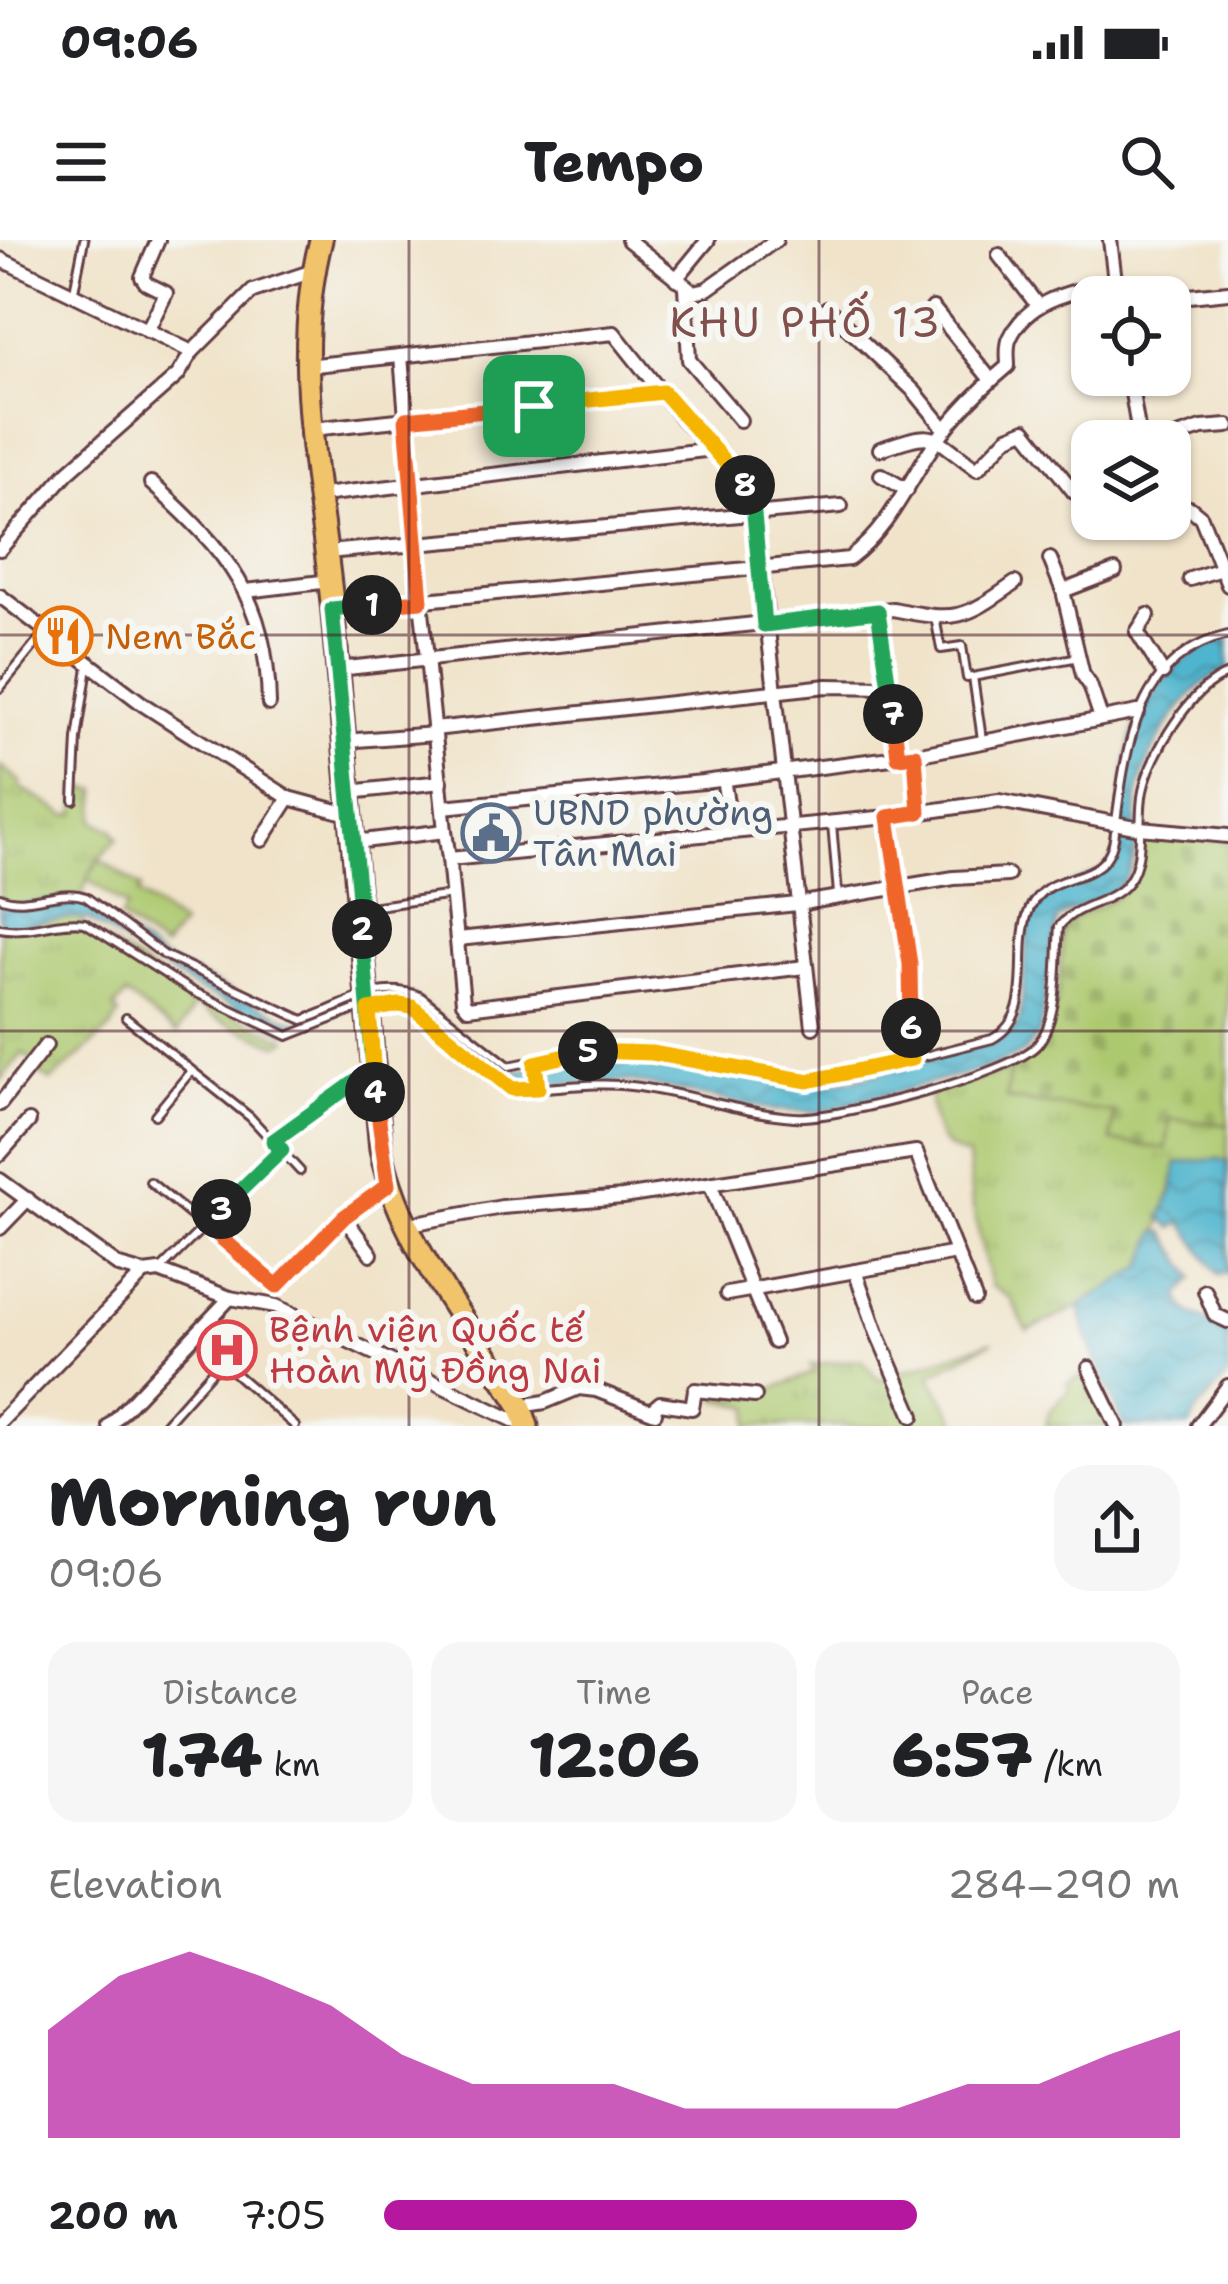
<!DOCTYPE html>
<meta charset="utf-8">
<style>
:root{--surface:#fff;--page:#f6f6f6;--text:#202124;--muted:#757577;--accent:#b5179e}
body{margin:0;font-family:"Shantell Sans",sans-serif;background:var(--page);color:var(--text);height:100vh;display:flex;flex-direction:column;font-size:45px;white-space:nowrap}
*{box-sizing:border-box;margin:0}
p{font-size:39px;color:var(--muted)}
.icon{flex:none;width:66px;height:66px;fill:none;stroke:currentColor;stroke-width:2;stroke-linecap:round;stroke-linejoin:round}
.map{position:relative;height:1186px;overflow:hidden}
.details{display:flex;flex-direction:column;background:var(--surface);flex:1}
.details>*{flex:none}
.tools{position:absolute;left:1071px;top:36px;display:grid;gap:24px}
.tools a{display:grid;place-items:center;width:120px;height:120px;border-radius:24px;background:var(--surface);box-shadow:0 3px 9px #0004;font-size:60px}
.pin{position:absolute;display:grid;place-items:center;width:102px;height:102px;color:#fff;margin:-51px;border-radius:24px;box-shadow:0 6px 18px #0006}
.km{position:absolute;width:60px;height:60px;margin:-30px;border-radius:50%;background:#222;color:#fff;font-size:33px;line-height:60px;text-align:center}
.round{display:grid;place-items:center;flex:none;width:126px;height:126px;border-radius:36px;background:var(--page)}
.summary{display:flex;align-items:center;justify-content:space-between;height:204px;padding:0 48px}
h1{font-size:66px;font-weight:800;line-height:90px}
.metrics{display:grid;grid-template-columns:repeat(3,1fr);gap:18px;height:204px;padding:12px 48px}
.metrics div{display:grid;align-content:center;border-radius:30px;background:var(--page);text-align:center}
.metrics b{font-size:60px;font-weight:800}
.metrics small{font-size:33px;font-weight:400}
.metrics p{font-size:33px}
.chart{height:336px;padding:24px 48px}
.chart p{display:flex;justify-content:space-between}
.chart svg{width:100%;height:216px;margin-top:12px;fill:var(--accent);opacity:.7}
ul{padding:0 48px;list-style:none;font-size:39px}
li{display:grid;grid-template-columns:192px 144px 1fr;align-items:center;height:90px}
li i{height:30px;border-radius:15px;background:var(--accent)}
.status{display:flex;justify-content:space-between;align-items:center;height:84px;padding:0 60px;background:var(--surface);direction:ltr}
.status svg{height:33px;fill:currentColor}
header{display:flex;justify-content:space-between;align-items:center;height:156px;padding:0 48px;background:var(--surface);font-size:54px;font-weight:800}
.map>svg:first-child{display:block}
</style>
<div class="status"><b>09:06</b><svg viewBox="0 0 49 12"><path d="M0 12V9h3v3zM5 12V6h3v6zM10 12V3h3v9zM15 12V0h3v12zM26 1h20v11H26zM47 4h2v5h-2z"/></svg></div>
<header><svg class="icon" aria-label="menu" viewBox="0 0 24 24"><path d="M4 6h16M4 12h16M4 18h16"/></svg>Tempo<svg class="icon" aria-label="search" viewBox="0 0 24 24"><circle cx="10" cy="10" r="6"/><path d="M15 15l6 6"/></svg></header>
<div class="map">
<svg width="1228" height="1186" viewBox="0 0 1228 1186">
<defs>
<pattern id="grass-tufts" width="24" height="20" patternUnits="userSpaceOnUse" patternTransform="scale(3)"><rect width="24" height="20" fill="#adc96f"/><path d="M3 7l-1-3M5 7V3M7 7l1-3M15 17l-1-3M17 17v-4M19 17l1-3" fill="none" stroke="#96ac60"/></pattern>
<pattern id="cemetery-stones" width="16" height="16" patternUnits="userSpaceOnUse" patternTransform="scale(3)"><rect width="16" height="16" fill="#adc96f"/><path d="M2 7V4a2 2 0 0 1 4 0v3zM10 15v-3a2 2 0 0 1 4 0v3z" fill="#96ac60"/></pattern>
<pattern id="water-waves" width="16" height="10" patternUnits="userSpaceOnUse" patternTransform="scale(3)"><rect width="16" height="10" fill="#50b5ce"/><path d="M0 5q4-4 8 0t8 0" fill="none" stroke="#4493a7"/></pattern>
</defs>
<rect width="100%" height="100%" fill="#f6f6f2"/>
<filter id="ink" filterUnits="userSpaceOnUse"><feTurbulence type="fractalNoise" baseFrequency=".00833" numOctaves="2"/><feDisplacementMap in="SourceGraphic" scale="24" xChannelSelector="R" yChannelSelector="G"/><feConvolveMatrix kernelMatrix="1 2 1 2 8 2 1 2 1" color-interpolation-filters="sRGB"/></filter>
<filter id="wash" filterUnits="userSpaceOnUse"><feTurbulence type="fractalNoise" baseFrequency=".004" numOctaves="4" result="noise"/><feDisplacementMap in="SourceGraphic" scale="48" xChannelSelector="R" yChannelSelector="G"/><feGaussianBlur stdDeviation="2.7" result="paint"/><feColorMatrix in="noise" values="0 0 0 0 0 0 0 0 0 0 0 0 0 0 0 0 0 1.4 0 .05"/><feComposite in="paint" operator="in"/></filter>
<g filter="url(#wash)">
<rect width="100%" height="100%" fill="#f0e3c9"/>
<g fill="url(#grass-tufts)" stroke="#7c744d" stroke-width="3">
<path d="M0 526 21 542 20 547 67 575 76 574 77 547 98 550 95 581 113 590 118 599C94 617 73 657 84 687L184 752 287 800 279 805 219 780 195 765 177 794 126 755 114 769 119 774 111 788 51 841 35 831 38 825 23 813 0 840Z"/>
<path d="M1010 830 1007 859 1115 873 1112 901 1166 908 1169 878 1228 885V922L1219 919 1178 923C1175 941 1154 1011 1145 1024 1130 1045 1053 1079 1027 1091L1011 1058 991 1046 972 963 968 916C933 907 935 888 929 853Z"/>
<polygon points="993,1101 930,1135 959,1186 749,1186 751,1167 718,1160 718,1155 755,1156 815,1132 810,1125 862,1119 878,1140"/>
<polygon points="1088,1134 1113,1186 1046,1186 1049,1172 1069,1150 1067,1143"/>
</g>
<path fill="url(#cemetery-stones)" stroke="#7c744d" stroke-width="3" d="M1144 593 1228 601V885L1170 879 1166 909 1111 901 1114 873 1006 859 1010 830C1064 802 1058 742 1063 689L1066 682C1122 653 1134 660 1144 593Z"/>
<polygon fill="#adc96f" stroke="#7c744d" stroke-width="3" points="100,619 141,648 138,654 181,685 163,709 120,678 127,667 87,639"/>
<g fill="url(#water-waves)" stroke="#4d6a7c" stroke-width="3">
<path d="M1228 399V429C1188 443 1145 512 1138 553 1134 578 1140 614 1127 636 1113 660 1076 663 1057 680L1039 794 1023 813 988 828 820 872 774 870 629 841 516 846 412 762 353 766 288 792 191 746 87 679C58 675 31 689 0 684V662L15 666 75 657 162 719 288 779 304 785 370 756H411L508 831 517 832 569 818 625 815 808 845 854 839 994 802 1016 786 1020 777 1029 684 1036 665 1044 657 1101 631 1113 620C1126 584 1121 544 1130 507 1140 458 1179 410 1228 399Z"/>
<polygon points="1219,919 1228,922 1228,1033 1219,1035 1182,982 1173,988 1161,978 1173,949 1177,923"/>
<path d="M1156 992H1165L1194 1038 1179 1056C1185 1079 1209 1080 1228 1087V1136L1195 1173 1190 1186H1124L1086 1094 1080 1066 1144 1026Z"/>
</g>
</g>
<g filter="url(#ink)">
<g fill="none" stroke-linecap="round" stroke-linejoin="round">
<g stroke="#633c43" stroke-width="12">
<g id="service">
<polyline points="74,51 84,0"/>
<polyline points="935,377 941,409 962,406 967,438 1079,417"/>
<polyline points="973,437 982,499"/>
<polyline points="0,448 46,391"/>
<polyline points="74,560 77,499 88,427"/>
<polyline points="888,578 909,725 912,819"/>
<path d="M1116 582C1126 505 1138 415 1228 395"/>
<polyline points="832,584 838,654"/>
<path d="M0 657C29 669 57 647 86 657L164 715 303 780C343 768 375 739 420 756L509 826 571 813 623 811 808 841 854 834 992 799C1039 774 1011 710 1030 668 1050 624 1109 652 1115 592"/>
<polyline points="364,668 452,655"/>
<path d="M0 688C30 694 56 679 85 683L190 750 288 796 354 770 407 765 512 849C552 850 591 841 631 846 686 852 739 873 794 877 835 880 1014 834 1038 804 1060 776 1056 721 1059 687 1075 663 1111 665 1128 642 1146 619 1137 579 1143 551 1151 513 1191 447 1228 434"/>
<polyline points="126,778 250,877 300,931"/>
<polyline points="155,875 191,831"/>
<polyline points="273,901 367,833"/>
<polyline points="150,942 277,1046"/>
<polyline points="162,1028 282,910"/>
<polyline points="163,1186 221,1121 295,1186"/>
</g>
</g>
<g stroke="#633c43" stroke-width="18">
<g id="minor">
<polyline points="628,0 694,52 707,49 776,0"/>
<polyline points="1110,0 1117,57"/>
<polyline points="999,15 1038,66"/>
<polyline points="0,19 192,112 253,51 313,31"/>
<polyline points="676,39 708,0"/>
<polyline points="685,47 689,120 740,180"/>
<polyline points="1170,58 1228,52"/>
<polyline points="827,68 914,151 945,189"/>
<polyline points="933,68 991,140"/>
<polyline points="147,91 166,53 146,43 142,37 158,0"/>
<polyline points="401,116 421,361 445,591"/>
<polyline points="306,126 614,93 681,177 745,244 751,257 761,328 813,787"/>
<polyline points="1129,135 1140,201"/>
<polyline points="312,189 663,152"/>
<polyline points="1162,201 1202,188 1228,186"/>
<path d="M880 209C940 189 928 194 977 229L1008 197 1025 190 1074 252 1092 259"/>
<polyline points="881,235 907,250"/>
<path d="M151 243C228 312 267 358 269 464"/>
<polyline points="322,255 713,209"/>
<polyline points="1170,264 1190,268 1201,277 1228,345"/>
<polyline points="0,309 67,233 178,135 192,112"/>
<polyline points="327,312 841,266"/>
<polyline points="1050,319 1063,351 1083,435 1090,445 1101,478"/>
<polyline points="1190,339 1227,327"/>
<polyline points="246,351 330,341"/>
<polyline points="1063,351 1115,331"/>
<polyline points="0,356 144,465 289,558 352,575"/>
<path d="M332 369 849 319C886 291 903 253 927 215 948 181 977 152 1008 126 1008 117 1006 106 1010 98 1029 57 1077 51 1115 41"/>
<polyline points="878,371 898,517"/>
<polyline points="1148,375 1137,392 1163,433"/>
<path d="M338 429 893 369C956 382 963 380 1015 343"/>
<polyline points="434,489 827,446 889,447"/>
<polyline points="344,501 435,494"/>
<polyline points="915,515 919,572"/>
<polyline points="723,539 732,592"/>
<polyline points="350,552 441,542"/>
<polyline points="443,567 703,542 915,515 1138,472"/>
<polyline points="262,600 289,558"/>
<polyline points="355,602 445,591 449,619 888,577 999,561 1140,588 1228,596"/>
<polyline points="449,619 463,762 468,768 805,727"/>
<polyline points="458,699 797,664 954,638 1008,635"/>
<polyline points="535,822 538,848"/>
<polyline points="0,864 46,805"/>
<polyline points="0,914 29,881"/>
<polyline points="0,940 119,1026 144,1033 159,1031 230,1058 276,1066 517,1182"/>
<polyline points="710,944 774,1102"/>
<polyline points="344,977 371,1014"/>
<polyline points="405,985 502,967 623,957 916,912 975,1059"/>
<polyline points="0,988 28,959"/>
<polyline points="855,1031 877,1093 913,1176"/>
<polyline points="277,1046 344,977 388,945"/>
<polyline points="1205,1051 1215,1075 1228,1081"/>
<polyline points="727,1054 956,1013"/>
<polyline points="1089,1128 1117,1186"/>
<polyline points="520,1166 545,1162 579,1148 596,1150 655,1173 653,1169 660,1163 692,1168 695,1150 755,1156"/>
<polyline points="0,1182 144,1033"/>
<polyline points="109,1186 230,1058"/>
<polyline points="1198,1186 1228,1146"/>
</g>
</g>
<g stroke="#633c43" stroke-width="27">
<path id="primary" d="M321 0C290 119 320 242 332 363 349 545 363 728 381 910 399 1002 470 1086 520 1165L527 1186"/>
</g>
<use href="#service" stroke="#fff" stroke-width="6"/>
<use href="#minor" stroke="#fff" stroke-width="12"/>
<use href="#primary" stroke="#f1c36a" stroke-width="21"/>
</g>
</g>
<g fill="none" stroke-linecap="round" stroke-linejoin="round" filter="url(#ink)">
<g stroke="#fff" stroke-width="24">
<polyline id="split-1" points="372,365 421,361 406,179 534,166"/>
</g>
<g stroke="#fff" stroke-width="24">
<polyline id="split-2" points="362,689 332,369 372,365"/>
</g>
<g stroke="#fff" stroke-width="24">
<polyline id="split-3" points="221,969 282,910 273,901 373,829 362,689"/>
</g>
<g stroke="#fff" stroke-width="24">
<polyline id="split-4" points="221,969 205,984 277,1046 344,977 388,945 375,852"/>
</g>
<g stroke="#fff" stroke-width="24">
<polyline id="split-5" points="375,852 369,770 400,765 412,767 512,849 538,848 535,823 588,811"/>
</g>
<g stroke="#fff" stroke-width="24">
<polyline id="split-6" points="588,811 652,813 808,841 912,819 911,788"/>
</g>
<g stroke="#fff" stroke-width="24">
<polyline id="split-7" points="893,474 898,517 915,515 919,572 888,577 910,724 911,788"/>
</g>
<g stroke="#fff" stroke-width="24">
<polyline id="split-8" points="745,245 754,274 764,385 878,371 893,474"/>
</g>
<g stroke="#fff" stroke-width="24">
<polyline id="split-9" points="534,166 663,152 745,245"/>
</g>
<use href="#split-1" stroke="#f0652b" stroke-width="15"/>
<use href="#split-2" stroke="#22a559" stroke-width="15"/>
<use href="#split-3" stroke="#22a559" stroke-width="15"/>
<use href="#split-4" stroke="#f0652b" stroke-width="15"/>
<use href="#split-5" stroke="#f5b400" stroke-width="15"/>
<use href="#split-6" stroke="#f5b400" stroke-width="15"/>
<use href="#split-7" stroke="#f0652b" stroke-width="15"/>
<use href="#split-8" stroke="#22a559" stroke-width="15"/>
<use href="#split-9" stroke="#f5b400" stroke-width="15"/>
</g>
<path fill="none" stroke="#4a1f2b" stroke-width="3" stroke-opacity="0.55" d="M409 0V1186M819 0V1186M0 395H1228M0 791H1228"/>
<defs>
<g id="restaurant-ring" transform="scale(3)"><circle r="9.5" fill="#f6f6f2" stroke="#e8710a" stroke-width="1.5"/><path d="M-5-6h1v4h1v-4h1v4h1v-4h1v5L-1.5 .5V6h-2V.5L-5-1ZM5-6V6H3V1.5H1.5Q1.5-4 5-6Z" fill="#e8710a"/></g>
<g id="civic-ring" transform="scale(3)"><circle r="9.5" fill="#f6f6f2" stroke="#5c6f8a" stroke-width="1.5"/><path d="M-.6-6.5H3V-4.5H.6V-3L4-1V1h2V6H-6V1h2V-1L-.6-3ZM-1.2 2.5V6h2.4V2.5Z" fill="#5c6f8a"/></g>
<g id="hospital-ring" transform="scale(3)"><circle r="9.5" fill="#f6f6f2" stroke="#e0444e" stroke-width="1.5"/><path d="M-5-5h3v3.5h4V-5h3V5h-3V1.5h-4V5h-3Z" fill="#e0444e"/></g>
</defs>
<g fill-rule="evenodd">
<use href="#restaurant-ring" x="63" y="396"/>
<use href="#civic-ring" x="491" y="593"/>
<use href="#hospital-ring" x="227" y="1110"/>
</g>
<g text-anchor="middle" stroke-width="12" stroke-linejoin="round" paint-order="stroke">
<g font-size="36" fill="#c56008" stroke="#f6f6f2" text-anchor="start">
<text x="105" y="409">Nem Bắc</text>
</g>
<g font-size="36" fill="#4e5e75" stroke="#f6f6f2" text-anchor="start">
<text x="533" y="585">UBND phường<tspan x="533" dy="41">Tân Mai</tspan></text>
</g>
<g font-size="36" fill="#be3a42" stroke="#f6f6f2" text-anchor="start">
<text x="269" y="1102">Bệnh viện Quốc tế<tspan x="269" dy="41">Hoàn Mỹ Đồng Nai</tspan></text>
</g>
<g font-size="42" letter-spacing="3" fill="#814f4c" stroke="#f6f6f2">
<text x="806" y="97">KHU PHỐ 13</text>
</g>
</g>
</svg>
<div class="tools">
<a><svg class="icon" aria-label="locate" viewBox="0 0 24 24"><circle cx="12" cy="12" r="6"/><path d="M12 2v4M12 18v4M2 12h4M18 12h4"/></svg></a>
<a><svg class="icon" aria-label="layers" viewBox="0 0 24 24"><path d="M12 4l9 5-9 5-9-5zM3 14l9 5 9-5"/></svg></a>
</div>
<div class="pin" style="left:534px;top:166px;background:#1e9e55"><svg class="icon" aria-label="arrive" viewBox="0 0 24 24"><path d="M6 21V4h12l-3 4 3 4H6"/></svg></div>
<b class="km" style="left:372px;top:365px">1</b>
<b class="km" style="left:362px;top:689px">2</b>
<b class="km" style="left:221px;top:969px">3</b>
<b class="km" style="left:375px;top:852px">4</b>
<b class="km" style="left:588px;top:811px">5</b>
<b class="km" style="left:911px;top:788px">6</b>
<b class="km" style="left:893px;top:474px">7</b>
<b class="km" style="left:745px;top:245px">8</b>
</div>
<section class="details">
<div class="summary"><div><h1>Morning run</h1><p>09:06</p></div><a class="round"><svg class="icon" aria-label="share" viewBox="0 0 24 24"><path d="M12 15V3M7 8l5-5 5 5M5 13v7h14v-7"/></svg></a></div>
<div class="metrics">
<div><p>Distance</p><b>1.74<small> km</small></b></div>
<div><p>Time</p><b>12:06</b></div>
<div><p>Pace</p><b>6:57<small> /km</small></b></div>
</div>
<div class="chart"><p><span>Elevation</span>284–290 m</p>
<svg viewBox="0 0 160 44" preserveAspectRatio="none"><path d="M0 44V22L10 11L20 6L30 11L40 17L50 27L60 33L70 33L80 33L90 38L100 38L110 38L120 38L130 33L140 33L150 27L160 22V44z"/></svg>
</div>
<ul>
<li><b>200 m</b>7:05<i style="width:67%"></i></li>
</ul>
</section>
